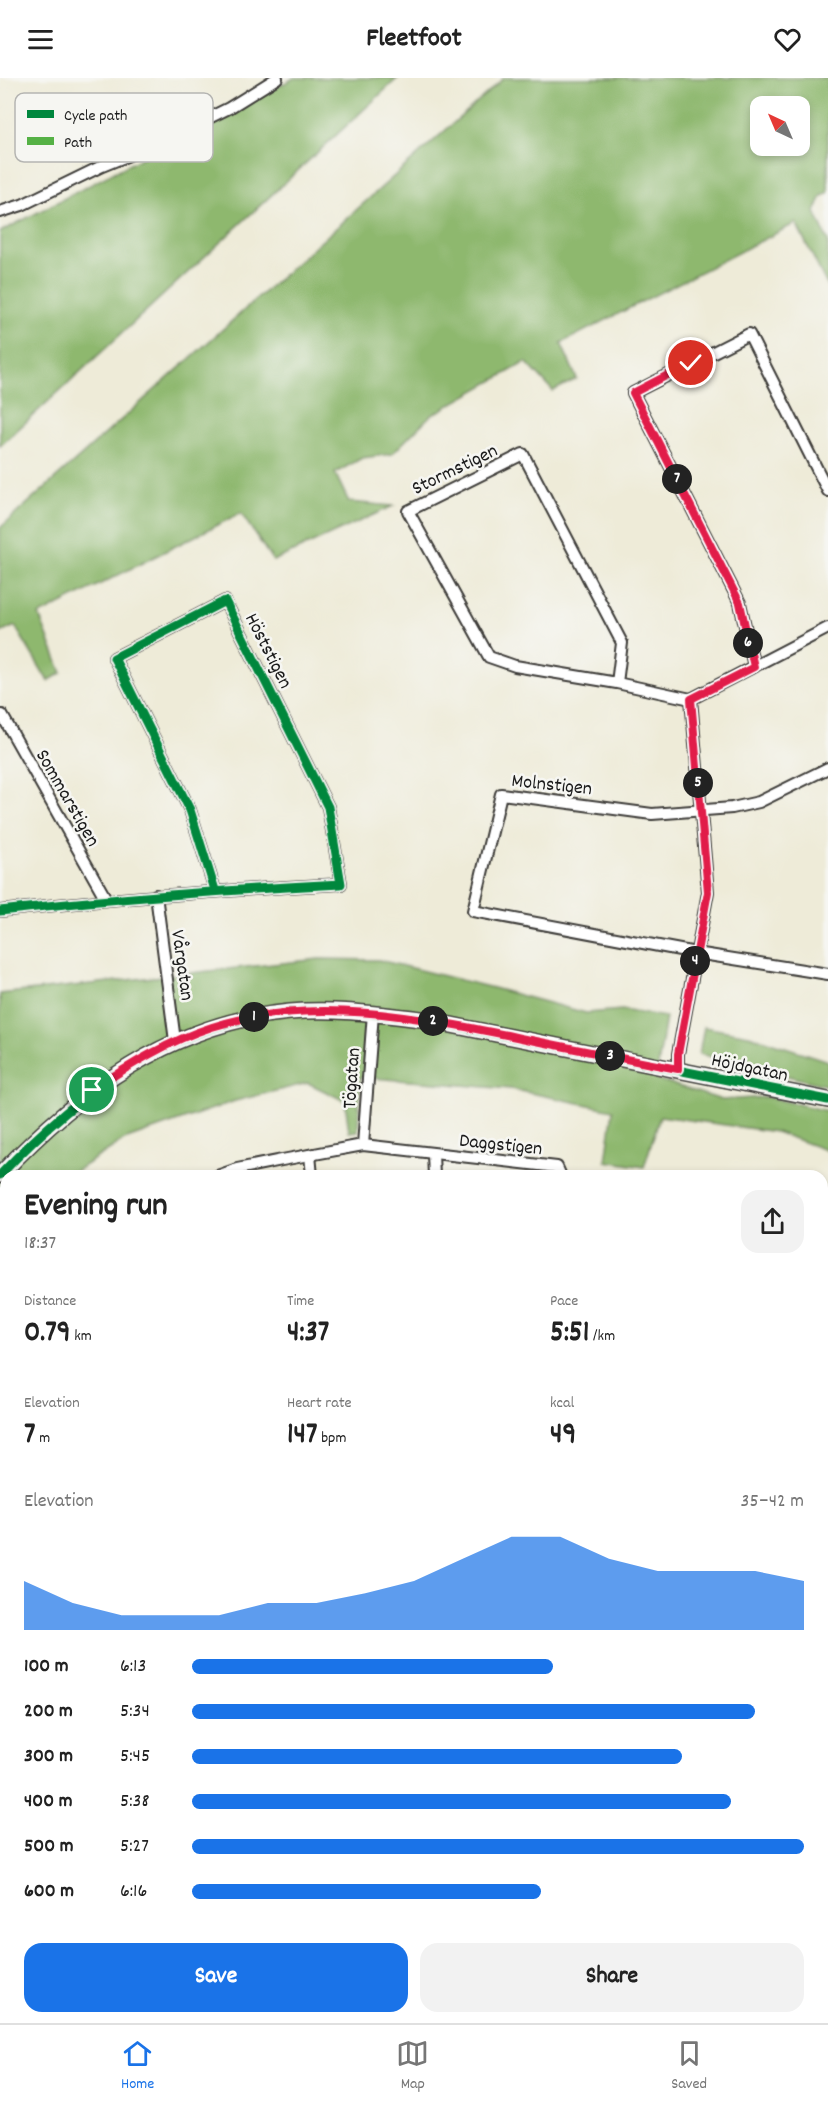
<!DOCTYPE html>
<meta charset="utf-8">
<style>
:root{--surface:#fff;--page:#f2f2f2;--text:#222;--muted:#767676;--line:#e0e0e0;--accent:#1a73e8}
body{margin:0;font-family:Dekko,sans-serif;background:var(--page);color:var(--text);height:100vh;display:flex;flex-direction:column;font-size:22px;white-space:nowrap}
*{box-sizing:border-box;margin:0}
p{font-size:20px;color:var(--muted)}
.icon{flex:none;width:33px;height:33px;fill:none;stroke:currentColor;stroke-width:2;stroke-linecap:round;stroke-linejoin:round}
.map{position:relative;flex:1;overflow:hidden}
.panel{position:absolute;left:0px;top:1092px;width:828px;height:854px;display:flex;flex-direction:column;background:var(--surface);border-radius:18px 18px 0 0;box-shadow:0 3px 9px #0003}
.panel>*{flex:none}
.needle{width:39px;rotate:316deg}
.controls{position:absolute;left:750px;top:18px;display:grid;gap:12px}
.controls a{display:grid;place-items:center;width:60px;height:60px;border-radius:12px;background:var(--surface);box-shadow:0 3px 9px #0003;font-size:30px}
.pin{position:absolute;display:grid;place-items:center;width:51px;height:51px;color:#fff;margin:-26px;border:3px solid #fff;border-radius:50%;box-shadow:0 2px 6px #0007}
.km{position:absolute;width:30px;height:30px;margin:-15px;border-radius:50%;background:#222;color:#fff;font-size:16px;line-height:30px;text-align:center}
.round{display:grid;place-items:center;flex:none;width:63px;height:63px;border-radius:18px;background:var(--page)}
.headline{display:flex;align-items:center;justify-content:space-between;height:102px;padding:0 24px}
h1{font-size:33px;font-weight:700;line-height:45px}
.stats{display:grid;grid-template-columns:repeat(3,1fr);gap:9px;height:102px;padding:6px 24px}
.stats div{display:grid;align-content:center}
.stats b{font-size:30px;font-weight:700}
.stats small{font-size:16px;font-weight:400}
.stats p{font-size:16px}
.chart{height:168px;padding:12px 24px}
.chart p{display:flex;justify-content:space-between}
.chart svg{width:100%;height:108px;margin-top:6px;fill:var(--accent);opacity:.7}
.button{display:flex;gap:12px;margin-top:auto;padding:12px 24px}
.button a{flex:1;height:69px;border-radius:18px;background:var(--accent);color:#fff;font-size:24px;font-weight:700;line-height:69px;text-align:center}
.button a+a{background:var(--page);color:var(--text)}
ul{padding:0 24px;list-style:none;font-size:20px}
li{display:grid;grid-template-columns:96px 72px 1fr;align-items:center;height:45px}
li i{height:15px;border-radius:8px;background:var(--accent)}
header{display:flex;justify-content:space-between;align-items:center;height:78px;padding:0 24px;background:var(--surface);font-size:27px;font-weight:700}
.tabs{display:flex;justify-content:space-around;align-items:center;height:84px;border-top:2px solid var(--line);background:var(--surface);font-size:16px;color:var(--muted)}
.tabs a{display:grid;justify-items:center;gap:3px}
.tabs .on{color:var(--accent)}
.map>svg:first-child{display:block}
</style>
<header><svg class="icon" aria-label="menu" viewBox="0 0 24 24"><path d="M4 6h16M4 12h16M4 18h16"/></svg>Fleetfoot<svg class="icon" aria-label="heart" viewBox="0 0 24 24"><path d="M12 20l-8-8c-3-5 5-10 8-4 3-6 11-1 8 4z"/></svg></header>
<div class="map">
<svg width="828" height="1945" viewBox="0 0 828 1945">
<rect width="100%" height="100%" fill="#f6f6f2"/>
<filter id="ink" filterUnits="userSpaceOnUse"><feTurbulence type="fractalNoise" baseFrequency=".0167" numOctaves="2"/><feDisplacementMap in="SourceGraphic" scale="12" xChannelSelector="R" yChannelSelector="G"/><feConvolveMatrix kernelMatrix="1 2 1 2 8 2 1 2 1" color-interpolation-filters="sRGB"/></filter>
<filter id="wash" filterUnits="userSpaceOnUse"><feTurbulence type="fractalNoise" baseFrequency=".008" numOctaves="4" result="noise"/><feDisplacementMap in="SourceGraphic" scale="24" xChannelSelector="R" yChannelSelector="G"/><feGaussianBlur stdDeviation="1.35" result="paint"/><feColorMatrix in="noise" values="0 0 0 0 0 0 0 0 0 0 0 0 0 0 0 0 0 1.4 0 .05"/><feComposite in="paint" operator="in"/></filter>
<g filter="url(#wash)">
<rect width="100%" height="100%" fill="#eeebd8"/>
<polygon fill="#b3d780" stroke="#687a4e" stroke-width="1.5" points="296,1940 368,1940 372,1945 288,1945"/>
<g fill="#8eb86e" stroke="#556a45" stroke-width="1.5" fill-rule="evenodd">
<polygon points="294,0 398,0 0,368 0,154"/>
<path d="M504 0H828V115L822 118 815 134 828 163V209L796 145 561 265 577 301 553 313 526 284 430 338 392 376 362 380 335 395 349 424 393 428 273 483 241 435 39 537 62 595 48 603 15 548 0 555V450ZM760 28H800V68H760Z"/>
<polygon points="319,881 379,882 493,910 586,935 622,932 666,939 656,1001 722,1022 767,1019 828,1033 828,1073 776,1054 660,1038 644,1089 606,1083 613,1032 511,1011 360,999 358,1053 349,1054 345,1023 308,1005 235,1023 124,1062 68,1098 6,1098 6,1490 0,1488 0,916"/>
<polygon points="704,949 749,957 828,983 828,1008 699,976"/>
<polygon points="0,1552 6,1554 6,1611 0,1608"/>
<polygon points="822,1591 828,1592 828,1648 822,1647"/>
<polygon points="0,1650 6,1651 6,1940 37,1940 35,1945 0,1945"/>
<polygon points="822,1713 828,1714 828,1780 822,1780"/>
<polygon points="506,1940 612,1940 608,1945 512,1945"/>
</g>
</g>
<g filter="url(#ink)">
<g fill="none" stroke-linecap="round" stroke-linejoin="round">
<g stroke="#3c3b38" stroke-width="14">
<g id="street">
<polyline points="0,134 22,127 102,88 156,66 229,30 277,0"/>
<polyline points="754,589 740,525 633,315 749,256 828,413"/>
<polyline points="617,605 622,565 523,376 408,433 489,579 515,588 617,605 691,621"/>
<polyline points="691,621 828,550"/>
<polyline points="0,638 2,637 106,821"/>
<polyline points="828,690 759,724 732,730 652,736 501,716 473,833 696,875 828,896"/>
<polyline points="156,817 175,963"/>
<path d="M0 833C114 820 227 812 341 806L328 729 225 523 114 580 190 732 215 812"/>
<polyline points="678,991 678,976 708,814 691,621"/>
<polyline points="363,1067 373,935"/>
<polyline points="433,1076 434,1098"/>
<polyline points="310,1077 312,1098"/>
<polyline points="217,1098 237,1091 282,1082 363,1067 557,1089 561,1098"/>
<polyline points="822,1136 828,1138"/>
<polyline points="822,1396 828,1398"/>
<polyline points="822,1524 828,1525"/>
<polyline points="822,1875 828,1876"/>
<polyline points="730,1945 731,1940"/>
</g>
</g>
<g stroke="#3c3b38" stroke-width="18">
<g id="secondary">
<path d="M0 1097C78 1014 172 944 290 934 334 930 378 936 421 941L828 1022"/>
<polyline points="0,1627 6,1629"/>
<polyline points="822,1798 828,1799"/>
</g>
</g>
<use href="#street" stroke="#fff" stroke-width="10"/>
<use href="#secondary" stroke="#fff" stroke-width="15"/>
<g stroke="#55b145" stroke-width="8" stroke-dasharray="15 8" stroke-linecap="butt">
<polyline points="0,1673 6,1674"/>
<polyline points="0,1686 6,1688"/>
<polyline points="525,1940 532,1945"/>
<polyline points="586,1940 589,1945"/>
</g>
<g stroke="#f6f6f2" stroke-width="13">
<g id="cycleway">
<path d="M0 833C114 820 227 812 341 806L328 729 225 523 114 580 190 732 215 812"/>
<path d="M0 1097C78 1014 172 944 290 934 334 930 378 936 421 941L828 1022"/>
</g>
</g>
<use href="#cycleway" stroke="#00873e" stroke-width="9"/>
</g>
</g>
<g fill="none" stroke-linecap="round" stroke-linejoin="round" filter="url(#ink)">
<g stroke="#fff" stroke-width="12">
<path id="route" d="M92 1012C130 987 168 963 212 949 317 916 427 941 531 962 580 972 629 982 678 991V976L708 814 691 621 754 589 740 525 633 315 691 285"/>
</g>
<use href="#route" stroke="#e11d48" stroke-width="8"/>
</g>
<g text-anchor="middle" stroke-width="5" stroke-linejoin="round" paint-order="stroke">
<g font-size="20" fill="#1c1c1c" stroke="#f6f6f2">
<text transform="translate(454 390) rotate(-26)" y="7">Stormstigen</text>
<text transform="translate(270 572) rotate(63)" y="7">Höststigen</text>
<text transform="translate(552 705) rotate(6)" y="7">Molnstigen</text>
<text transform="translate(69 719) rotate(60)" y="7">Sommarstigen</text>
<text transform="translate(184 887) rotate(82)" y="7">Vårgatan</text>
<text transform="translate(750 988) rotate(12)" y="7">Höjdgatan</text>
<text transform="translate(350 1000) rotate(-86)" y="7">Tögatan</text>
<text transform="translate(501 1065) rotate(6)" y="7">Daggstigen</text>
</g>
</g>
<rect x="15" y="15" width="198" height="69" rx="9" fill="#f6f6f2" stroke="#b5b5b2" stroke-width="1.5"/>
<rect x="27" y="32" width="27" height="8" fill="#00873e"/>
<rect x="27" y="59" width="27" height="8" fill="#55b145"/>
<g font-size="16" fill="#1c1c1c">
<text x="64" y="42">Cycle path</text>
<text x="64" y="69">Path</text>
</g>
</svg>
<div class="controls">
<a><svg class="needle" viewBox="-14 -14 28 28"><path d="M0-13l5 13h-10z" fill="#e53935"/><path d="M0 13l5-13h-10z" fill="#767676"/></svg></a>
</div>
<div class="pin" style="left:92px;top:1012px;background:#1e9e55"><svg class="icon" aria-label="arrive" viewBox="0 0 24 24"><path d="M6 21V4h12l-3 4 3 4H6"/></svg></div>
<div class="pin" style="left:691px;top:285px;background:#d93025"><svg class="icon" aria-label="check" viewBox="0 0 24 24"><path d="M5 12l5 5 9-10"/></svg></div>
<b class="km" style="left:254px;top:939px">1</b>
<b class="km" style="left:433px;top:943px">2</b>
<b class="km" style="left:610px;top:978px">3</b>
<b class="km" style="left:695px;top:883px">4</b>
<b class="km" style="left:698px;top:705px">5</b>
<b class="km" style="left:748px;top:565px">6</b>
<b class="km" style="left:677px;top:401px">7</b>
<section class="panel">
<div class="headline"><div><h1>Evening run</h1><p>18:37</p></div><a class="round"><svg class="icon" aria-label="share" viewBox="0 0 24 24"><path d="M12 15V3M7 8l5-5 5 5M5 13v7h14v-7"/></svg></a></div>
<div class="stats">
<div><p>Distance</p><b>0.79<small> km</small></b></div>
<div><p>Time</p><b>4:37</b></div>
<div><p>Pace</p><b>5:51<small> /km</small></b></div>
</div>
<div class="stats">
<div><p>Elevation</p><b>7<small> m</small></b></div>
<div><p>Heart rate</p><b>147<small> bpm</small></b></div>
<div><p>kcal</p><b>49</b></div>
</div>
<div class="chart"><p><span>Elevation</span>35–42 m</p>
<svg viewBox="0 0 160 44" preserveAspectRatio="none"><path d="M0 44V24L10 33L20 38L30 38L40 38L50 33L60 33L70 29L80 24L90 15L100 6L110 6L120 15L130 20L140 20L150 20L160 24V44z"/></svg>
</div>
<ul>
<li><b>100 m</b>6:13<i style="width:59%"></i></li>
<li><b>200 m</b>5:34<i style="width:92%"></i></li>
<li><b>300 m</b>5:45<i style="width:80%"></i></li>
<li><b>400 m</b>5:38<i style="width:88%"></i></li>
<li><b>500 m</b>5:27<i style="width:100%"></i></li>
<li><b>600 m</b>6:16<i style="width:57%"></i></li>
</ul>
<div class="button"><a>Save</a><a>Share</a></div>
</section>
</div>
<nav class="tabs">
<a class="on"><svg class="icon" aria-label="home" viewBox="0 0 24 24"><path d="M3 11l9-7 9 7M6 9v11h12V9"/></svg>Home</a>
<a><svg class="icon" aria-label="map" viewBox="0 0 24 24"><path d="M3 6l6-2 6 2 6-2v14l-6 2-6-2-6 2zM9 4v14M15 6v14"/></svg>Map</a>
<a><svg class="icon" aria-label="saved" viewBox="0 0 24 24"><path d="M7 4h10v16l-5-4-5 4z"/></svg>Saved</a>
</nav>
